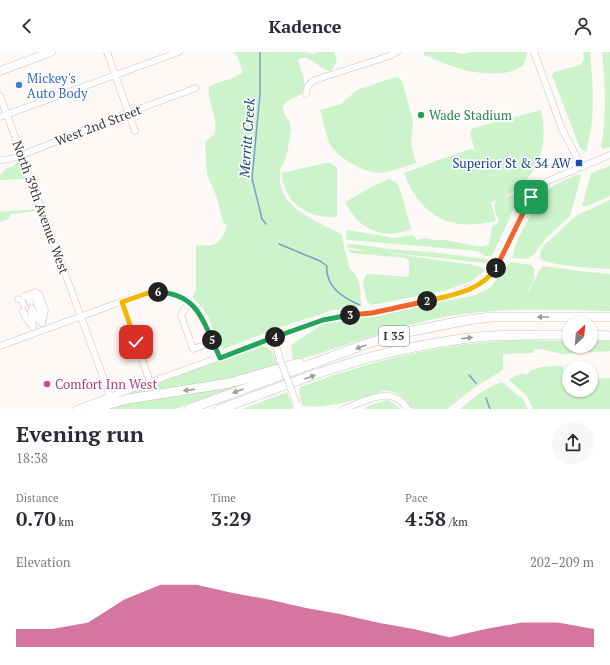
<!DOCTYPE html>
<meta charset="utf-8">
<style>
:root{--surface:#fff;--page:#f7f7f7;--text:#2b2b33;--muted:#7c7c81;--accent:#c43c7a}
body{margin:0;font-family:"PT Serif",serif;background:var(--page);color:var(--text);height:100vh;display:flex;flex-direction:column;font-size:15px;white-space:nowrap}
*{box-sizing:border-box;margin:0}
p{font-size:13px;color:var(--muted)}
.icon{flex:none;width:22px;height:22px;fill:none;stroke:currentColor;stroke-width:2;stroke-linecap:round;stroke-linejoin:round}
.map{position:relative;height:357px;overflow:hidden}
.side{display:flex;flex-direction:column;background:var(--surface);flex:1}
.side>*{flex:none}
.needle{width:26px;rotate:26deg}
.controls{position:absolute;left:562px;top:265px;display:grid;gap:8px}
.controls a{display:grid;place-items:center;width:36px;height:36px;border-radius:50%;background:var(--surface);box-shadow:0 1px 3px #0004;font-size:20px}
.pin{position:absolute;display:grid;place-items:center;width:34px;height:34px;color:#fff;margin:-17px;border-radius:8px;box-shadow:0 2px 6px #0006}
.km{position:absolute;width:20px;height:20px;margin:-10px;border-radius:50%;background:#222;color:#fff;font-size:11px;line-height:20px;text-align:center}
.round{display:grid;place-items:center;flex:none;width:42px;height:42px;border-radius:21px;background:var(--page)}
.overview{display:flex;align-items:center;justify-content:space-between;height:68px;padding:0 16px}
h1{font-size:22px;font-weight:800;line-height:30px}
.metrics{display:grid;grid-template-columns:repeat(3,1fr);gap:6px;height:68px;padding:4px 16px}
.metrics div{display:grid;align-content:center}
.metrics b{font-size:20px;font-weight:800}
.metrics small{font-size:11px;font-weight:400}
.metrics p{font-size:11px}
.chart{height:112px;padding:8px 16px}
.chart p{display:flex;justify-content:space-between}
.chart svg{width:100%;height:72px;margin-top:4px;fill:var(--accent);opacity:.7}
header{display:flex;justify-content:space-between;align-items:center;height:52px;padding:0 16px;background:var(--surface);font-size:18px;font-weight:800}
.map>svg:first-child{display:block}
</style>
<header><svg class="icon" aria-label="back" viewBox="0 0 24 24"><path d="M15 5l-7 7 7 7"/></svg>Kadence<svg class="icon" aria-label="person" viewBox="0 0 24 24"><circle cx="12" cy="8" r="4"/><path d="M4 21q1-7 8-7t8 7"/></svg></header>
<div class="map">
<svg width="610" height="357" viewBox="0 0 610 357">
<rect width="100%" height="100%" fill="#fdf9f7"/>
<g fill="#cdf3ca">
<path d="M233 0H306L315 2 317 0H334L337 10 331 19C320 19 309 0 298 8 301 20 308 30 302 42 298 44 294 45 291 47 272 57 293 67 291 78 289 88 288 102 284 111 282 114 280 116 280 119 275 157 317 168 342 183L344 195 350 217 356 223 360 234 361 252 357 256 333 258 270 279 224 297 220 294C212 275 209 259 192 245L196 238V193C217 195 220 193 227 173L223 170 217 146 207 122 205 91C208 85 214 85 215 79 218 67 206 45 209 35 219 28 234 28 243 20L237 4Z"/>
<path d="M424 0H452L463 2 473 0H527C526 7 525 13 519 16 508 23 486 22 474 20 457 17 440 9 424 3Z"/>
<path d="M583 0H590C593 34 596 66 586 100L580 96 552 23 554 20 580 13 584 7Z"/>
<path d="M602 0H610V95L604 97 601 95C607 63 605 32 602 0Z"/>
<path d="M395 25 399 26 402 29 413 69 411 92 416 111C406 114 388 121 378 121 363 120 339 106 331 94 326 85 323 68 320 58L341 52 357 38Z"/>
<path d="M541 58C549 98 538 126 503 146L515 142 520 138 522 139 492 204H486L477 199 349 188 346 187V181L348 178 393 186 412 183 416 187 418 188 425 186 435 188H445L477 194H485L489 192 492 175 499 170C497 163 491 154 497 148L491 150 496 169C450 180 421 165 404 121L464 99 470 97 475 99 470 81 473 76Z"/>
<polygon points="17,109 22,112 26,125 26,127 0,128 0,123 7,116 14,114"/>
<path d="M325 111H330L337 116V165C309 167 283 151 282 121Z"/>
<polygon points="610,114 610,144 585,155 582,154 591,121"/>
<path d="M579 122 581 124 570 164 548 184 533 203 526 207 513 206C510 197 538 148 546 140 555 131 568 127 579 122Z"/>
<path d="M389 127 396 130 401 140 411 177C383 189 358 177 345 150L375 133Z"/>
<path d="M610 148V217C596 216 548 214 540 206L541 198 543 194 577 163Z"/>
<polygon points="37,157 36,159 11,162 8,167 0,170 0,160"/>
<polygon points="348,192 362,193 389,197 430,200 487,207 490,209 486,211 382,200 474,213 481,215 485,218 472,229 444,239 372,253 367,250 363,232 364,225 368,222 408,225 409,223 409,209 406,206 350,201 348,198 367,199 346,195"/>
<path d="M511 210 531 213 534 216V228L528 239 529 240C532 234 539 217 543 214L580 219 610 222V259C556 258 502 255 449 264 397 273 348 294 297 308L293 306 291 293 323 272 472 244 490 236 505 215Z"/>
<path d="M519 288 569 289V294H591V289H610V299L562 302 541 297H534V301L503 302V317L501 319 474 336 447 357H413C405 348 397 337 383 339 361 347 326 357 303 354 301 348 298 342 300 335 374 308 440 291 519 288Z"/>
<path d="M261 294C274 295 275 305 278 315L235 327 128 344 127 342Z"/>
<polygon points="560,314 563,315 566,328 569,329 569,338 591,338 591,327 610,326 610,357 533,357 527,344 510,329 509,327 522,321 526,323 531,318 541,315"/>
<path d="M502 330 524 348 528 357H460C472 347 487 334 502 330Z"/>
<polygon points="238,332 238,334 174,357 97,357"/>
<polygon points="287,340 294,357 243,357"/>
<polygon points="387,348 397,354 399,357 365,357 368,354"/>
</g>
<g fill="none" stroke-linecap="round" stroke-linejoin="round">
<g stroke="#73a1cb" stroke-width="1.5">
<polyline points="260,0 260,42 252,126 262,167 266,172"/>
<path d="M279 192 320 209 327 214C325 235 343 246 360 253"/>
<polyline points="469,323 476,331"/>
<polyline points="486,346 490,357"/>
</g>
<g stroke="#ccc1bc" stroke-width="7">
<g id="minor">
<polyline points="107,0 135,79"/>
<polyline points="534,0 562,77 582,115"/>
<path d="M306 42C306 35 309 31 315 28L389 4 397 0"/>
<polyline points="0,44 110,344"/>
<polyline points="0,65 179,0"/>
<polyline points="0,108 10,107 22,103 125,62 196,36"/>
<polyline points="30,242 35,240 39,242 45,258 42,271"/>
<polyline points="30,242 34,244 40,259 41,268"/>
<polyline points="24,244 28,245 30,250"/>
<polyline points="18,247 21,248 24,253"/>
<polyline points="122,250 150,330"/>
<polyline points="189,250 181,263 193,297 213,290"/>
<polyline points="32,256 36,266 42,271"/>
<polyline points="23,259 26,266 33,275"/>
<polyline points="31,260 33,275"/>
<polyline points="274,286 279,305"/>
<path d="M0 294 137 244C193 228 202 264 220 306"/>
<polyline points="76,357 323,268 342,264 372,261 450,244 479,232 488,225 498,212 526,153 535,139 548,129 610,103"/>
<path d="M344 357C357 352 380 340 393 345 399 347 404 352 408 357"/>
</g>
</g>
<g stroke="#ccc1bc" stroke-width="9">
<polyline id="major" points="0,19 51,0"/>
</g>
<g stroke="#ccc1bc" stroke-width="10">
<g id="highway">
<polyline points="591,283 610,284"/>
<polyline points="91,357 128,347 230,331 299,311"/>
<polyline points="189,357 369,291 407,280 467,268 492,265 610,265"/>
<path d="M220 357C259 343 298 327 338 315 380 301 425 292 469 286 502 282 536 283 569 283"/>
</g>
</g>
<use href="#minor" stroke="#fff" stroke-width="6"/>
<use href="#major" stroke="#fff" stroke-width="8"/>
<use href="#highway" stroke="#fff" stroke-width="9"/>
<g stroke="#ccc1bc" stroke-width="7" stroke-linecap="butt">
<polyline id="minor-bridge" points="279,305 297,353"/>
</g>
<use href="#minor-bridge" stroke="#fff" stroke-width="6"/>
</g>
<defs><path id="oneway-solid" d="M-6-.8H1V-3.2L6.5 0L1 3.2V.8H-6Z"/></defs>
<g fill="#9e9b9a">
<use href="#oneway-solid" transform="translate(543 265) rotate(180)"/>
<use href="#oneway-solid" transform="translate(467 286) rotate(-7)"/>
<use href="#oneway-solid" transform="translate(361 295) rotate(160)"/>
<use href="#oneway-solid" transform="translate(310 325) rotate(-20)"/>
<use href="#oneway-solid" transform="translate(189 338) rotate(173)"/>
<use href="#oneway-solid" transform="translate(238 339) rotate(160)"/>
</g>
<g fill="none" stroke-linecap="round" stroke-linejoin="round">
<g stroke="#fff" stroke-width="8">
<polyline id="split-1" points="496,216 531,145"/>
</g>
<g stroke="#fff" stroke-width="8">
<path id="split-2" d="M427 249C452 243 481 239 496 216"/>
</g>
<g stroke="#fff" stroke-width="8">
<polyline id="split-3" points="350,263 372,261 427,249"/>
</g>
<g stroke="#fff" stroke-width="8">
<polyline id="split-4" points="275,285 323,268 350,263"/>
</g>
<g stroke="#fff" stroke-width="8">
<polyline id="split-5" points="212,288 220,306 275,285"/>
</g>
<g stroke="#fff" stroke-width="8">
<path id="split-6" d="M158 240C192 242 200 260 212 288"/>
</g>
<g stroke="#fff" stroke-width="8">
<polyline id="split-7" points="136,290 122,250 148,241 158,240"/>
</g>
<use href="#split-1" stroke="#f0652b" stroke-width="5"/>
<use href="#split-2" stroke="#f5b400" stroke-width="5"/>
<use href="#split-3" stroke="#f0652b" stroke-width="5"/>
<use href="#split-4" stroke="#22a559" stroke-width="5"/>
<use href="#split-5" stroke="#22a559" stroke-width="5"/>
<use href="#split-6" stroke="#22a559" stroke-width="5"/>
<use href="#split-7" stroke="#f5b400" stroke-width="5"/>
</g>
<circle fill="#3f7fe0" stroke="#fff" stroke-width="1.5" cx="19" cy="33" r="4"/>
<circle fill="#2e9e5b" stroke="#fff" stroke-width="1.5" cx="421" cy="63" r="4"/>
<rect fill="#1a4fb4" stroke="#fff" stroke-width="1.5" x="575" y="107" width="8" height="8" rx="2"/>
<circle fill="#d1479c" stroke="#fff" stroke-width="1.5" cx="47" cy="332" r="4"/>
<g text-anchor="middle" stroke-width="3.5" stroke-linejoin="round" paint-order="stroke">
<rect fill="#fff" stroke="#767372" stroke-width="1" x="379" y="274" width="30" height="20" rx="3"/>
<g font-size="12" font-weight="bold" fill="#3c3736">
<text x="394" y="288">I 35</text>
</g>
<g font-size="13" fill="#366cbe" stroke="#fff" text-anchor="start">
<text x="27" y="31">Mickey's<tspan x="27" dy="15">Auto Body</tspan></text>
</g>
<g font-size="13" fill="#27864d" stroke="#fff" text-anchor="start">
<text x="429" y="68">Wade Stadium</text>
</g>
<g font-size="13" fill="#3c3736" stroke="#fff">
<text transform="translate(98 73) rotate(-21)" y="5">West 2nd Street</text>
<text transform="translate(41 155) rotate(70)" y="5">North 39th Avenue West</text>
</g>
<g font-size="13" fill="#164399" stroke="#fff" text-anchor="end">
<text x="571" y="116">Superior St &amp; 34 AW</text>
</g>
<g font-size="13" fill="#b23c85" stroke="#fff" text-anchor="start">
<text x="55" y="337">Comfort Inn West</text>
</g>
<g font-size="14" font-style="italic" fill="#184c75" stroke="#fff">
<text transform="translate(247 86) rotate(-86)" y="5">Merritt Creek</text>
</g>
</g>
</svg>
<div class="controls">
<a><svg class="needle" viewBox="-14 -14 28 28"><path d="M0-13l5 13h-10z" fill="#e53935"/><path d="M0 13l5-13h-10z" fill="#7c7c81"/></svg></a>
<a><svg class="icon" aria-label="layers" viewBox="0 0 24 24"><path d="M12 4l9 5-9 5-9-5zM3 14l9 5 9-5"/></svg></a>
</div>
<div class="pin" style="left:531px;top:145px;background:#1e9e55"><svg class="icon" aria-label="arrive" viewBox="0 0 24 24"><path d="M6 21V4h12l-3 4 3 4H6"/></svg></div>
<div class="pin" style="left:136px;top:290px;background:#d93025"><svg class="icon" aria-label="check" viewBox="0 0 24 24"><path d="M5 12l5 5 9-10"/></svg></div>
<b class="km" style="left:496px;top:216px">1</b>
<b class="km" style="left:427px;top:249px">2</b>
<b class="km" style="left:350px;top:263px">3</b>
<b class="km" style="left:275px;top:285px">4</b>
<b class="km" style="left:212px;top:288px">5</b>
<b class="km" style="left:158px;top:240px">6</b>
</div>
<section class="side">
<div class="overview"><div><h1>Evening run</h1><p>18:38</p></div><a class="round"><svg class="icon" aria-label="share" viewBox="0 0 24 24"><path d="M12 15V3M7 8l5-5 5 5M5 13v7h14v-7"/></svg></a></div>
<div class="metrics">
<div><p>Distance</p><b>0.70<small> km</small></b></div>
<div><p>Time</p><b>3:29</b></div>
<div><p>Pace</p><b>4:58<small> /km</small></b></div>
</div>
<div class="chart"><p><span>Elevation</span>202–209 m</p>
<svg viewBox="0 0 160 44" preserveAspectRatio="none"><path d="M0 44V33L10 33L20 29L30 15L40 6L50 6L60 11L70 15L80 20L90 24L100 29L110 33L120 38L130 33L140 29L150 29L160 33V44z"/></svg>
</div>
</section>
